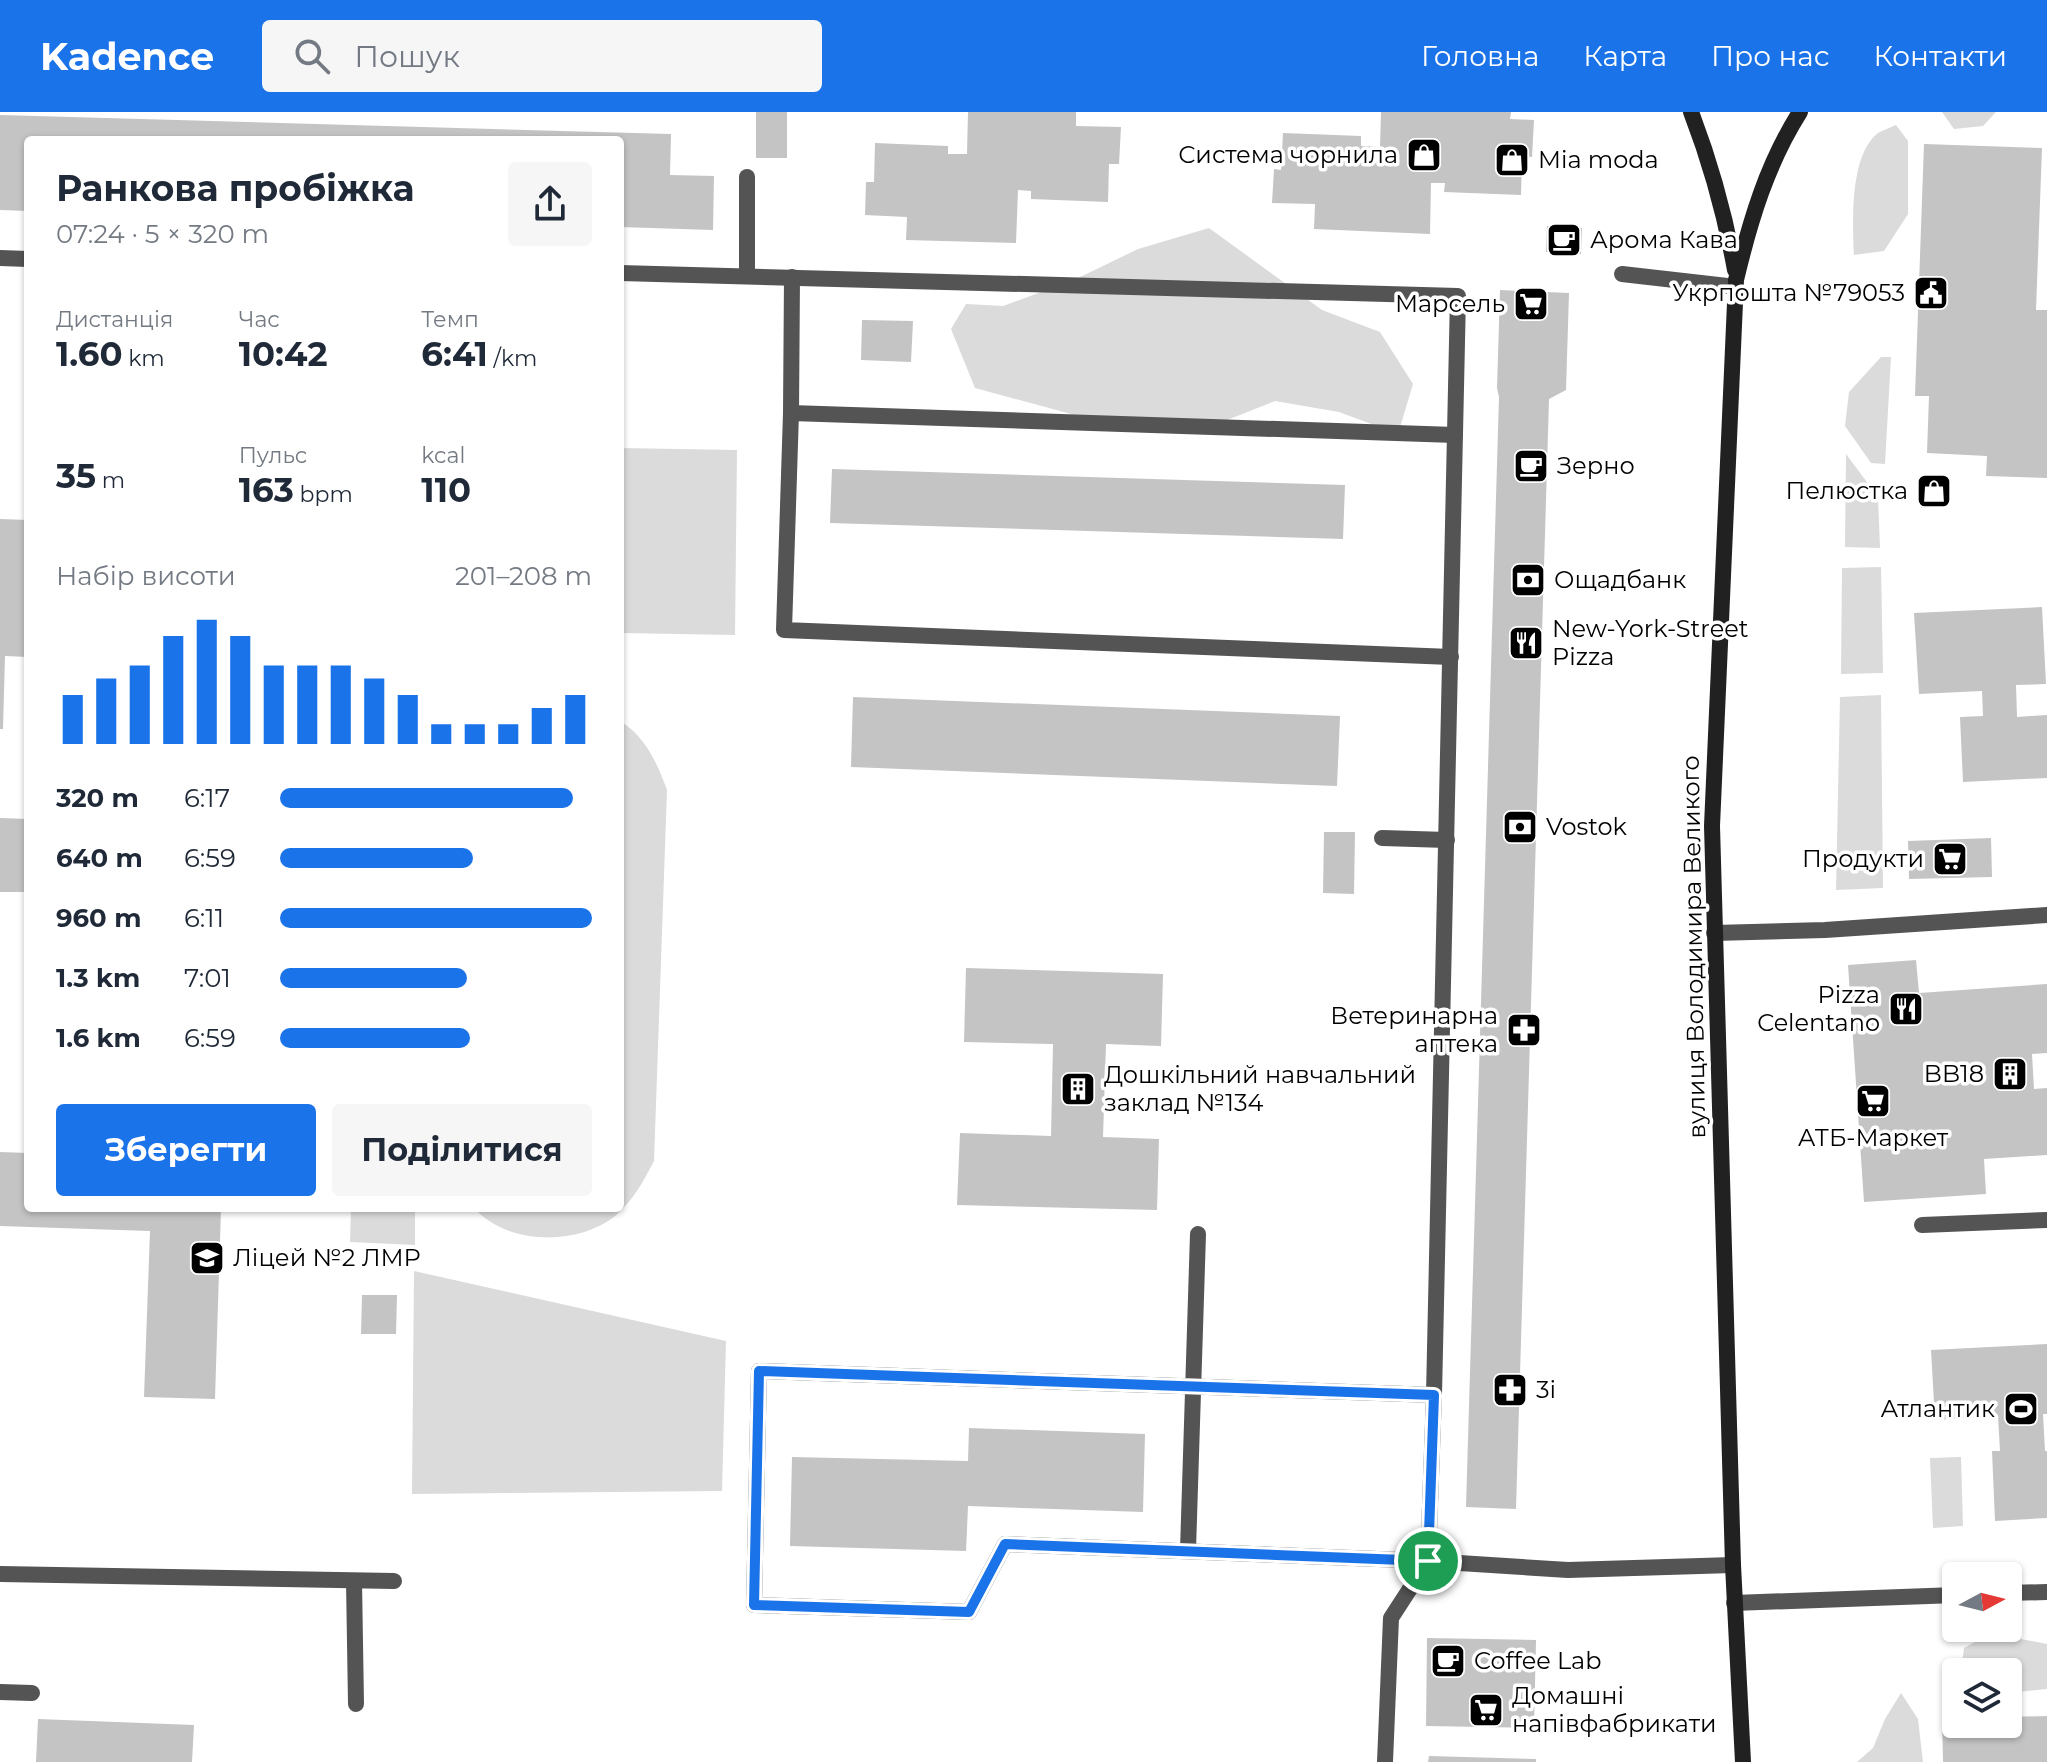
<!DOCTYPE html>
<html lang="uk">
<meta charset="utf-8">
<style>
:root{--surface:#fff;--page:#f6f6f7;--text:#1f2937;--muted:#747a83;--accent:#1a73e8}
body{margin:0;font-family:Montserrat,sans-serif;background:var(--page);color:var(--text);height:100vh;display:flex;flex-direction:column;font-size:30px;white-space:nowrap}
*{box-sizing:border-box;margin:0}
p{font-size:26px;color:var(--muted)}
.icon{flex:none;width:44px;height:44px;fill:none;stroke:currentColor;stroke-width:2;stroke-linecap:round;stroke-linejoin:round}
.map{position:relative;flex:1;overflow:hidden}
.panel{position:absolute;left:24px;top:24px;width:600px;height:1076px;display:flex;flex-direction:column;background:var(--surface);border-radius:8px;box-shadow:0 2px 6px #0004}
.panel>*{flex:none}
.needle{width:52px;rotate:83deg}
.fabs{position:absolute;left:1942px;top:1450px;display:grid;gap:16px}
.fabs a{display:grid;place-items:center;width:80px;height:80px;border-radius:8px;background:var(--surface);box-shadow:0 2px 6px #0004;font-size:40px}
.pin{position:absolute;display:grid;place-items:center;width:68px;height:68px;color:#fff;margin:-34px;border:4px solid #fff;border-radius:50%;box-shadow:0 2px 8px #0007}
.round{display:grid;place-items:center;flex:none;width:84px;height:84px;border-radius:8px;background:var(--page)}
.headline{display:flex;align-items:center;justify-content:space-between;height:136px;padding:0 32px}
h1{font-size:36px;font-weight:700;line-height:60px}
.stats{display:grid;grid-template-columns:repeat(3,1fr);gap:12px;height:136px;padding:8px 32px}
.stats div{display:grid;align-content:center}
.stats b{font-size:34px;font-weight:700}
.stats small{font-size:22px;font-weight:400}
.stats p{font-size:22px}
.chart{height:224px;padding:16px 32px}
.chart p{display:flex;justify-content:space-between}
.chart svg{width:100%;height:144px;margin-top:8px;stroke:var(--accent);stroke-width:6}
.cta{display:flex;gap:16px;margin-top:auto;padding:16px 32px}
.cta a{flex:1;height:92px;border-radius:8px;background:var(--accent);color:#fff;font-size:32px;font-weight:700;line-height:92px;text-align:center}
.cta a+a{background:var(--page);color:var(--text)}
ul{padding:0 32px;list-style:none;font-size:26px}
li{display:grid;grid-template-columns:128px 96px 1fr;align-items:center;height:60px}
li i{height:20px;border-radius:10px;background:var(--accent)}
header{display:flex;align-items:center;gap:48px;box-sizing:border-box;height:112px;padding:0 40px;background:var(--accent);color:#fff}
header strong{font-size:38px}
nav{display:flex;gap:44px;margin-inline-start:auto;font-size:28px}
.search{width:560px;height:72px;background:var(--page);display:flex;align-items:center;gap:20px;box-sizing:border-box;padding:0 28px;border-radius:8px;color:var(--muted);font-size:30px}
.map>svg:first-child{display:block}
</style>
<header>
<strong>Kadence</strong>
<div class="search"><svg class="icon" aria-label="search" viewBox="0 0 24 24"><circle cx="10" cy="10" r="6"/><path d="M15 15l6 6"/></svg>Пошук</div>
<nav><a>Головна</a><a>Карта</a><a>Про нас</a><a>Контакти</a></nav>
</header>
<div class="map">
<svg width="2047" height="1650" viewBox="0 0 2047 1650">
<rect width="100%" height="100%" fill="#fff"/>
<g fill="#dbdbdb">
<polygon points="1942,0 1996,0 1983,14 1954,17"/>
<path d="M1896 13 1908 29V102L1884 139 1854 143C1853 110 1849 44 1878 21 1883 18 1890 16 1896 13Z"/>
<polygon points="1209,116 1322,198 1380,220 1413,272 1398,322 1339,300 1275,289 1217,312 1093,308 975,276 951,217 966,192 1003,194 1074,168 1138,137"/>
<polygon points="1881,245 1891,245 1885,352 1871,351 1845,314 1849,280"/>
<polygon points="620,336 737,338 735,523 620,521"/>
<polygon points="1846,342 1878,385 1880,436 1845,435"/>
<polygon points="1881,455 1883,561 1841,562 1842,456"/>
<polygon points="1881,583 1883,776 1836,778 1840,585"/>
<path d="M620 609C646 625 657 651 667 678L654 1049C643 1070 633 1089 614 1105 576 1134 507 1133 474 1096H620Z"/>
<polygon points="351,1096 415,1096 415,1133 350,1130"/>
<polygon points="414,1159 726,1229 722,1379 412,1382"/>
<polygon points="1961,1345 1963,1414 1933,1416 1930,1346"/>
<polygon points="1991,1521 2047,1532 2047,1577 2008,1581 2008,1560 1961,1560 1964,1536"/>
<polygon points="1901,1581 1918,1607 1923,1650 1857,1650 1873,1636 1885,1607"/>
</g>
<g fill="#c4c4c4">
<rect x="756" y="0" width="31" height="46"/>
<polygon points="968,0 1076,0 1076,14 1121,15 1119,52 1109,52 1108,90 1031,87 1031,79 1018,78 1016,131 906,128 907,105 865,103 866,70 874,70 875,31 948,34 948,42 967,42"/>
<polygon points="1381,0 1511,0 1510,7 1534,8 1532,45 1522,44 1521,83 1444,80 1445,71 1431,71 1430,122 1314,117 1315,92 1272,91 1274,57 1281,58 1283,21 1361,24 1361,34 1380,35"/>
<polygon points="0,3 671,22 670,63 714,64 713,118 620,115 620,28 28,28 28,99 0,98"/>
<polygon points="1924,32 2042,36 2036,198 2047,198 2047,366 1986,364 1987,344 1927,341 1929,284 1915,284"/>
<polygon points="1547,114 1582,116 1581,142 1546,140"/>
<polygon points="1500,178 1569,181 1566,278 1549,287 1516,1397 1466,1395 1499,285 1497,276"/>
<polygon points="862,208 913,209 911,250 861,248"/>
<polygon points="832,357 1345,373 1343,427 830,411"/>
<polygon points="1947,363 1948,394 1921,396 1919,364"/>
<polygon points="0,407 28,408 28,545 5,544 3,617 0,617"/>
<polygon points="2042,495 2046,572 2016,573 2017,605 2047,603 2047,666 1963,670 1960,605 1983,604 1982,579 1919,582 1914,501"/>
<polygon points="853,585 1340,604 1337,674 851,655"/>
<polygon points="0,706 28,707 28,780 0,780"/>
<polygon points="1324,720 1355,720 1354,782 1323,781"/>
<polygon points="1991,726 1992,765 1909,767 1908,729"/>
<polygon points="1916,848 1919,881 2047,872 2047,941 2032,942 2034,977 2047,976 2047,1043 1984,1047 1986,1082 1864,1090 1848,853"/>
<polygon points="966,856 1163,862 1161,934 1106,932 1103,1025 1159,1027 1157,1098 957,1093 960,1021 1051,1024 1053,932 964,930"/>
<polygon points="0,1040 28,1041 28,1096 221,1096 215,1287 144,1285 150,1119 0,1114"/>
<polygon points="362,1183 397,1183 396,1222 361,1222"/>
<polygon points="2047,1232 2047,1302 2043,1302 2045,1339 2047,1339 2047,1406 1995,1409 1992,1339 2000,1339 1998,1304 1935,1308 1931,1238"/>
<polygon points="969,1316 1145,1322 1143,1400 968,1394 966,1439 790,1434 792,1345 968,1349"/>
<polygon points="1427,1526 1536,1528 1534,1616 1426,1614"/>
<polygon points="2047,1604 2047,1650 1943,1650 1942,1606 1956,1606 1956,1612 2008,1612 2008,1605"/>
<polygon points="38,1607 194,1613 192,1650 36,1650"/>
<polygon points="1429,1644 1536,1647 1536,1650 1428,1650"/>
</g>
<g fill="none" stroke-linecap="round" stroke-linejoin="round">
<g stroke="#545454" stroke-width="16">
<polyline points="0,146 28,147"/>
<polyline points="620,161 1458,184 1434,1283 1428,1449 1391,1506 1385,1650"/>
<polyline points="1622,162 1736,175"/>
<polyline points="747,164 747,65"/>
<polyline points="792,165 791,301 784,518 1451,545"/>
<polyline points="791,301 1455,323"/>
<polyline points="1382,726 1447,728"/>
<polyline points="1714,821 1825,818 2047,803"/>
<polyline points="1922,1113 2047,1108"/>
<polyline points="1434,1283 759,1259 754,1493 969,1500 1005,1432 1428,1449 1568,1458 1733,1453"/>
<polyline points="1188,1438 1198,1122"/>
<polyline points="0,1462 394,1469"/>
<polyline points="354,1469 356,1592"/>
<polyline points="2008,1481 2047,1480"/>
<polyline points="1734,1491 1956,1483"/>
<polyline points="0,1580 32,1581"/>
</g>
<g stroke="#212121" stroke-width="16">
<path d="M1691 0C1711 52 1725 103 1735 158"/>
<path d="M1743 1650 1733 1453 1712 714 1736 168C1750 109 1767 52 1800 0"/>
</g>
</g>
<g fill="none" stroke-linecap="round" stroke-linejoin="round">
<g stroke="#fff" stroke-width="16">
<polygon id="route" points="759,1259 1434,1283 1428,1449 1005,1432 969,1500 754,1493"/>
</g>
<use href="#route" stroke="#1a73e8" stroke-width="10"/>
</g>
<defs>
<g id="shop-square" transform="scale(1.8)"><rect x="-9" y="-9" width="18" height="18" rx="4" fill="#000" stroke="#fff"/><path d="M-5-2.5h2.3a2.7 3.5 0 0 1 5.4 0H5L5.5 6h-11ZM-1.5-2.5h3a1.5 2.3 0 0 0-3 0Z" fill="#fff"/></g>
<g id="cafe-square" transform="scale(1.8)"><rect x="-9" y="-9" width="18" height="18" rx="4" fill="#000" stroke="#fff"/><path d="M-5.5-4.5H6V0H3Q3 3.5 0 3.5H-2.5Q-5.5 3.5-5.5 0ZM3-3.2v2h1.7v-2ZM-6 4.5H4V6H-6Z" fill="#fff"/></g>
<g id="civic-square" transform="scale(1.8)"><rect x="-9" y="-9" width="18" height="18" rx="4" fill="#000" stroke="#fff"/><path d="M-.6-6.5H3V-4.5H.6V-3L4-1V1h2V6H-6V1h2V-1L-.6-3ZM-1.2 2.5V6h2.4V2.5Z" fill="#fff"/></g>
<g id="supermarket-square" transform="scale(1.8)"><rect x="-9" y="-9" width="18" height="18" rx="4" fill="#000" stroke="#fff"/><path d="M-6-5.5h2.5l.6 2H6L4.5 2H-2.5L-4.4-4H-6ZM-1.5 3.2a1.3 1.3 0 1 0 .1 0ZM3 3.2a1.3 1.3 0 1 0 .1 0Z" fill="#fff"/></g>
<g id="bank-square" transform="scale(1.8)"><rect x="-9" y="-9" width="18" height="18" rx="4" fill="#000" stroke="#fff"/><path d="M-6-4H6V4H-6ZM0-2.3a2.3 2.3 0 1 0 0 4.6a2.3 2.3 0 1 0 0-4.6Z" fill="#fff"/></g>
<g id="restaurant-square" transform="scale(1.8)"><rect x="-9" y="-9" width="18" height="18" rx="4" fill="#000" stroke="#fff"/><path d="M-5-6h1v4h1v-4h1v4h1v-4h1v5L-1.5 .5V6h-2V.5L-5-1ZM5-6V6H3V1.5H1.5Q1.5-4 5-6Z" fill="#fff"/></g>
<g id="pharmacy-square" transform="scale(1.8)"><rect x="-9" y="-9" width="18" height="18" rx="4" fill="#000" stroke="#fff"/><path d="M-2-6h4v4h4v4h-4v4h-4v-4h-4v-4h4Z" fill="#fff"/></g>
<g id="building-square" transform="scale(1.8)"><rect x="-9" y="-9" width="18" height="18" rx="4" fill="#000" stroke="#fff"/><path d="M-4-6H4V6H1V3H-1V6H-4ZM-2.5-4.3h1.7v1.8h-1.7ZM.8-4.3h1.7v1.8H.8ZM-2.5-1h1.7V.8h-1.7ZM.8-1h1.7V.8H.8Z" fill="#fff"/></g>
<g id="school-square" transform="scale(1.8)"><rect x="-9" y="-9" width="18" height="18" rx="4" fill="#000" stroke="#fff"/><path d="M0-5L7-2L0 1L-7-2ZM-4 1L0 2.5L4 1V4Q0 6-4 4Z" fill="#fff"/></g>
<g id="stadium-square" transform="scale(1.8)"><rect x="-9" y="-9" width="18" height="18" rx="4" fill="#000" stroke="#fff"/><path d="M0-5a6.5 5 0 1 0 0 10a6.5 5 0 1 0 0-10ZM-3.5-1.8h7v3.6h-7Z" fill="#fff"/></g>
</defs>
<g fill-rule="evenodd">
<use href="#shop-square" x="1424" y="43"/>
<use href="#shop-square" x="1512" y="48"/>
<use href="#cafe-square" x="1564" y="128"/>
<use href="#civic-square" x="1931" y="181"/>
<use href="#supermarket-square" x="1531" y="192"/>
<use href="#cafe-square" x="1531" y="354"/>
<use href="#shop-square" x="1934" y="379"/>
<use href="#bank-square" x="1528" y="468"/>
<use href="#restaurant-square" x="1526" y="531"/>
<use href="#bank-square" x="1520" y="715"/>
<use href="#supermarket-square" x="1950" y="747"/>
<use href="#restaurant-square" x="1906" y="897"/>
<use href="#pharmacy-square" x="1524" y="918"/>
<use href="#building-square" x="2010" y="962"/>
<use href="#building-square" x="1078" y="977"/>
<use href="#supermarket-square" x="1873" y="989"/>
<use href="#school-square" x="207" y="1146"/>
<use href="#pharmacy-square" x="1510" y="1278"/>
<use href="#stadium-square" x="2021" y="1297"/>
<use href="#cafe-square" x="1448" y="1549"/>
<use href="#supermarket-square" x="1486" y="1598"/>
</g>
<g text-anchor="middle" stroke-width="7" stroke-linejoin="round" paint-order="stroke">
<g font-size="24" fill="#000" stroke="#fff" text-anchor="start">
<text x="1398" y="51" text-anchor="end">Система чорнила</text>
<text x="1538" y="56">Mia moda</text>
<text x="1590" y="136">Арома Кава</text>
<text x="1905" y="189" text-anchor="end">Укрпошта №79053</text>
<text x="1505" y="200" text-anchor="end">Марсель</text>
<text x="1557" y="362">Зерно</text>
<text x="1908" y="387" text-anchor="end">Пелюстка</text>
<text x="1554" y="476">Ощадбанк</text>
<text x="1552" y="525">New-York-Street<tspan x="1552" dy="28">Pizza</tspan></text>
<text x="1546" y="723">Vostok</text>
<text x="1924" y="755" text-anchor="end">Продукти</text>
<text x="1880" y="891" text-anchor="end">Pizza<tspan x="1880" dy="28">Celentano</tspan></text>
<text x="1498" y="912" text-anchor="end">Ветеринарна<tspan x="1498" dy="28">аптека</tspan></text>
<text x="1984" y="970" text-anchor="end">BB18</text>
<text x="1104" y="971">Дошкільний навчальний<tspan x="1104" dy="28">заклад №134</tspan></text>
<text x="1873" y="1034" text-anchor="middle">АТБ-Маркет</text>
<text x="233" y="1154">Ліцей №2 ЛМР</text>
<text x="1536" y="1286">3і</text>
<text x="1995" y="1305" text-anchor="end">Атлантик</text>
<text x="1474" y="1557">Coffee Lab</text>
<text x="1512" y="1592">Домашні<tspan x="1512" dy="28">напівфабрикати</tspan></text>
</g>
<g font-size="24" fill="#000" stroke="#fff">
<text transform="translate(1694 835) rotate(-91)" y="8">вулиця Володимира Великого</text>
</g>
</g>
</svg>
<div class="fabs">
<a><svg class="needle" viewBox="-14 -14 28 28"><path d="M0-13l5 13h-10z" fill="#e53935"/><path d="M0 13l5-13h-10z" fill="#747a83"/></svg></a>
<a><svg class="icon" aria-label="layers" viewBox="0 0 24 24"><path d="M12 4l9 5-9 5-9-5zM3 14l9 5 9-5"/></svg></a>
</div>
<div class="pin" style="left:1428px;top:1449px;background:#1e9e55"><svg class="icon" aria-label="arrive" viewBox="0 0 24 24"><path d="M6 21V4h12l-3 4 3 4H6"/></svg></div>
<section class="panel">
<div class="headline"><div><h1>Ранкова пробіжка</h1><p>07:24 · 5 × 320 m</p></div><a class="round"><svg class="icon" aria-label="share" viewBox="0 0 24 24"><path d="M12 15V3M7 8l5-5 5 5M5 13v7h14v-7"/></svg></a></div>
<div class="stats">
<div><p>Дистанція</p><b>1.60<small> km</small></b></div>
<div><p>Час</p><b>10:42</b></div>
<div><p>Темп</p><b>6:41<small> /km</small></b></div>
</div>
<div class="stats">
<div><b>35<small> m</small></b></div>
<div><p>Пульс</p><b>163<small> bpm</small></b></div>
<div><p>kcal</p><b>110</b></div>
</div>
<div class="chart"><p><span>Набір висоти</span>201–208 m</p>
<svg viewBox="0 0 160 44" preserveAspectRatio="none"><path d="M5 44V29M15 44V24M25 44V20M35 44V11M45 44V6M55 44V11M65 44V20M75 44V20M85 44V20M95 44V24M105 44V29M115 44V38M125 44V38M135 44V38M145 44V33M155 44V29"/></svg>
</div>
<ul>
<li><b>320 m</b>6:17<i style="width:94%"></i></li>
<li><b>640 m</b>6:59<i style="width:62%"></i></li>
<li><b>960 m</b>6:11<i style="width:100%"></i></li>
<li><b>1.3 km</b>7:01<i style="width:60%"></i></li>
<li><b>1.6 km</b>6:59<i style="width:61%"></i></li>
</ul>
<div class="cta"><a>Зберегти</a><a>Поділитися</a></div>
</section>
</div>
